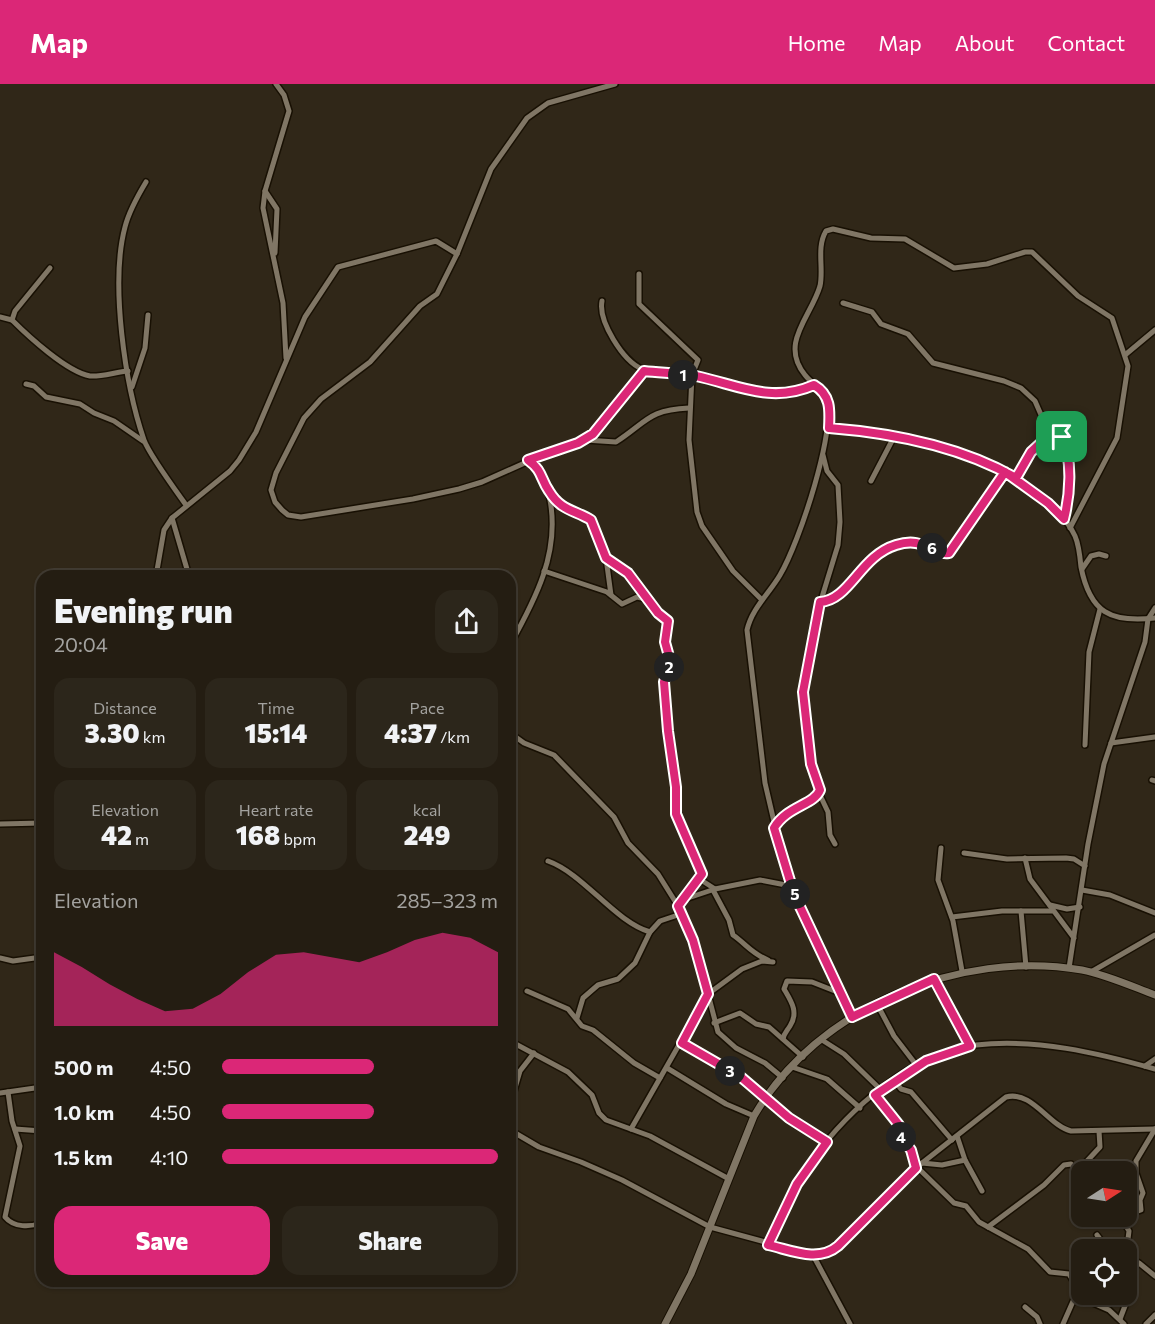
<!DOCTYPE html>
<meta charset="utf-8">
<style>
:root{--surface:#241d12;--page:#2c261b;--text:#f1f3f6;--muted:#a3a29f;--line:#413b32;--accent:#db2777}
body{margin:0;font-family:Commissioner,sans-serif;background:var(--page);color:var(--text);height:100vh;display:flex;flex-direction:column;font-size:22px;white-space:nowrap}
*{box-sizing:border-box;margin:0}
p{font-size:20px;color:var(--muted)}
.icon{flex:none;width:33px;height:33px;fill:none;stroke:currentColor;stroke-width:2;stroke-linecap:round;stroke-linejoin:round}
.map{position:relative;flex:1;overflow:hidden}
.details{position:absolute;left:36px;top:486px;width:480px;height:717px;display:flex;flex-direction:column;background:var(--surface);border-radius:18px;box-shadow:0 2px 4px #0004,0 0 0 2px var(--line)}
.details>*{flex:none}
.needle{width:39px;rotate:78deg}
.buttons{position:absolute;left:1071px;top:1077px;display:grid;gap:12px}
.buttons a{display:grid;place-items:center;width:66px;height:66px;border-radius:12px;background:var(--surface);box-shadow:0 2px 4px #0004,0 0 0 2px var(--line);font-size:30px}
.pin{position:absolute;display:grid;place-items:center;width:51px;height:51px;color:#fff;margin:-26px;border-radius:12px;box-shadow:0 3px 9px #0006}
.km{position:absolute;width:30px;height:30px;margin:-15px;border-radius:50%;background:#222;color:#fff;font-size:16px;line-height:30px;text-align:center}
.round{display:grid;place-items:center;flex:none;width:63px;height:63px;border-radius:18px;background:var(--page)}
.overview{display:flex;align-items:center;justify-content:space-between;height:102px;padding:0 18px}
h1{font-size:33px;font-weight:800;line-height:45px}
.metrics{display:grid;grid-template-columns:repeat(3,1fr);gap:9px;height:102px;padding:6px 18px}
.metrics div{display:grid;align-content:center;border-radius:15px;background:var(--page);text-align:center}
.metrics b{font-size:26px;font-weight:800}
.metrics small{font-size:16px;font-weight:400}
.metrics p{font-size:16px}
.chart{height:168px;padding:12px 18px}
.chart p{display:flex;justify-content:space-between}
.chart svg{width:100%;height:108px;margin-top:6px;fill:var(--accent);opacity:.7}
.cta{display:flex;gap:12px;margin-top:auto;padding:12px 18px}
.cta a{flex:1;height:69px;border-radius:18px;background:var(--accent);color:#fff;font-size:24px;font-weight:800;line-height:69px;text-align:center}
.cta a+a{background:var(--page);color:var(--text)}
ul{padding:0 18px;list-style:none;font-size:20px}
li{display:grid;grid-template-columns:96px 72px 1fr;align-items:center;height:45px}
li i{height:15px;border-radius:8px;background:var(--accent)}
header{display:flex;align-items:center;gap:36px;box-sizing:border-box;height:84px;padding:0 30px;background:var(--accent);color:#fff}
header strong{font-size:28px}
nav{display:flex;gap:33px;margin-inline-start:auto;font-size:21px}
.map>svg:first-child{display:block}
</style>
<header>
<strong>Map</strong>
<nav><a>Home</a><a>Map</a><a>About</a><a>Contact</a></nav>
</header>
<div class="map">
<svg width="1155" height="1240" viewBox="0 0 1155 1240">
<rect width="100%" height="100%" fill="#302718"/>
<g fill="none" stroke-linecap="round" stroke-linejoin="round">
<g stroke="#181003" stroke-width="8">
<g id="minor">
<polyline points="276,0 284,11 289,27 265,107 263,124 283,219 286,274"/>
<polyline points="615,0 548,19 527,34 491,85 457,170 437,210 420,222 370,278 321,315 304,334 276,389 271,406 275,418 282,426 288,431 301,433 413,415 459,405 482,398 547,369 578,359 605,339 644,287"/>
<path d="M146 98C137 113 129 127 125 143 110 199 125 301 144 356 149 370 176 407 186 421"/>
<polyline points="265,107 277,125 275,169"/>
<path d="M50 184 15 227 12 236C28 252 67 288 90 292 101 293 116 288 128 287"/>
<polyline points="639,190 639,220 698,276 692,291 689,356 697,428 702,442 733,487 762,516"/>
<path d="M602 217C598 237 623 277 642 285 657 292 677 289 692 291 737 298 768 321 814 301"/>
<polyline points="843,219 872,228 881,240 908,250 933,279 1004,297 1021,304 1035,317 1045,340 1064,357 1069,400 1064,435"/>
<polyline points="0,233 12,236"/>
<polyline points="1125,271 1155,246"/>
<polyline points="26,300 34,302 46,313 80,320 94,329 114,337 143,357"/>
<polyline points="132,303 145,264 148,231"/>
<path d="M829 344C885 348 969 363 1016 395 1037 409 1064 428 1075 452 1079 461 1080 472 1081 483 1090 529 1111 539 1155 534"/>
<path d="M585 356 616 358C648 337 648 326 689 324"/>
<path d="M1016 394C1025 378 1044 358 1046 342"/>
<polyline points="871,397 895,351"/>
<polyline points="549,408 567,427 591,436 606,474 611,511"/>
<polyline points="172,434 189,492"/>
<polyline points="606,474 628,489 658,529 668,537 665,558 670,576 664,598 667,647 676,703 676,730 702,791 678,822"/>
<polyline points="1082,485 1091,472 1099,470 1106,472"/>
<polyline points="544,487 607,508 622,520 637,513 646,515"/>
<polyline points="156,492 164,446 172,434 230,387 239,376 256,348 305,233 338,183 436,157 457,170"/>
<path d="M820 518C850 516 860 472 896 461 925 452 929 471 949 469L1004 388"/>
<path d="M510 561C535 516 560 469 550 416 547 399 542 387 528 376"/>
<polyline points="510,649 524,659 554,671 614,733 628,759 658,790 678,822 697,868 718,948 736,964 765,979 783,994"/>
<polyline points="1111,659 1155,653"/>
<polyline points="1085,661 1089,568 1100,525"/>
<polyline points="1152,696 1155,697"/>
<polyline points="819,709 828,728 830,751 835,760"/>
<polyline points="0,740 42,739"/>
<path d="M774 744C787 722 814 721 820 706L810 673 804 595 815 536 838 461 840 438 838 401 827 387 823 371"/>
<polyline points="941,764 938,796 953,837 962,887"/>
<polyline points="964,769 1007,775 1066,774 1074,775 1085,782"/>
<polyline points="1025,774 1030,795 1074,854"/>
<path d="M548 777C584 790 615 838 650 848"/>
<polyline points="701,796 715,805"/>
<path d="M713 806 729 836 733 851C746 860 752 870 768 876"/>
<polyline points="1082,806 1110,811 1155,829"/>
<polyline points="682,816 715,805 760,796 791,802"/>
<polyline points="1050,821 1067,825 1080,823"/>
<polyline points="1021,827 1026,883"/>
<polyline points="952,833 1002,827 1052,827"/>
<polyline points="0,874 13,877 42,873"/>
<polyline points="1069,884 1088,760 1104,680 1145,558 1148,535 1155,524"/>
<polyline points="1091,888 1155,851"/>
<polyline points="934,895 970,962"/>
<polyline points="527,907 568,925 582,942 593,946 634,979 660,994"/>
<polyline points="877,920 894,952 917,982"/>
<path d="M851 933 785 785 765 699 747 546C752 524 769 510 780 491 799 459 838 344 826 309 819 303 811 299 805 291 779 259 811 233 820 202 824 184 816 164 826 147L833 145 871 154 905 155 954 184 987 180 1025 168H1032L1078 212 1112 234 1128 282 1117 354 1070 444"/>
<polyline points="577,934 583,914 598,901 618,895 635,879 650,848 660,837 681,830"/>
<polyline points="714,939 740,929 756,940 769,943 803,973"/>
<path d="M783 955C784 949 787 947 790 942 799 928 791 917 784 905L787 897 812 898 840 909"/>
<polyline points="822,956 844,970 881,1006"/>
<polyline points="510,957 568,988 592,1011 599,1029 606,1036 650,1052 729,1095"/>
<polyline points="682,959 741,993 789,1034 827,1058"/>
<polyline points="1145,982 1155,975"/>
<polyline points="792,983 827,995 860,1024"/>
<polyline points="667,984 726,1020 754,1032"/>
<polyline points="894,996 901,1005 911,1008 952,1056"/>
<path d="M8 1008 12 1037 20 1062 5 1133C14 1144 30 1143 42 1139"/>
<polyline points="0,1009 42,1003"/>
<polyline points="875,1011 899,1041 901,1054 911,1066 916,1084"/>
<polyline points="512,1014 520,987 534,969"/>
<polyline points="15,1045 42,1047"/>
<polyline points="631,1045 708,910 742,885 762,877 773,878"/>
<path d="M510 1046 539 1063 581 1078 622 1096 710 1143 813 1171 830 1168 917 1083 1006 1013C1032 1006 1049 1042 1071 1047L1155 1045"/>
<polyline points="957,1052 965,1076 982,1107"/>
<polyline points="922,1079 942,1081 965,1076"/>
<polyline points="917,1083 954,1119 966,1122 979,1138 1028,1165 1050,1188 1069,1190 1084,1215 1109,1226 1124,1240"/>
<polyline points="1094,1088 1087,1077 1100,1063 1099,1047"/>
<polyline points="1126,1131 1141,1126 1140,1116 1143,1109 1136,1089 1136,1077 1155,1045"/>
<polyline points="1120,1132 1129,1147 1126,1171"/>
<polyline points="988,1143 1044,1101 1064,1081 1071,1080 1082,1092"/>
<polyline points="1097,1151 1108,1166"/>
<path d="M768 1160C780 1131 794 1102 812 1076 849 1025 911 969 976 961 1035 954 1098 969 1155 985"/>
<polyline points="813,1171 850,1240"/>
<polyline points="1126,1173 1139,1179 1155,1192"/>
<polyline points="1025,1223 1037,1233 1040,1240"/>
<polyline points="1120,1235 1128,1214 1126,1192"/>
<polyline points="1063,1240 1078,1206"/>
<polyline points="1146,1240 1155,1231"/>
</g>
</g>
<g stroke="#181003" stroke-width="9">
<path id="tertiary" d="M665 1240 691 1190 754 1032C817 923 960 865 1082 886 1107 891 1131 902 1155 911"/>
</g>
<use href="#minor" stroke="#807665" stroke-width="5"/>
<use href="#tertiary" stroke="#807665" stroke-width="7"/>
</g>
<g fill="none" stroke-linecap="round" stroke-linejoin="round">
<g stroke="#fff" stroke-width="12">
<path id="route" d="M1062 353 1046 342 1043 357 1031 368 1016 394C960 362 893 349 829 344 830 326 831 311 814 301 771 320 738 301 696 292 679 289 661 289 644 287L593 350 578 359 528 376C543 387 540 394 549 407 561 427 575 426 591 436L606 474 628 489 658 529 668 537 665 558 670 576 664 598 668 647 676 703V730L702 790 678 822 693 856 708 910 682 959 741 993 789 1034 827 1058 797 1100 768 1161C791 1166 818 1179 838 1162L916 1084 911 1066 902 1054 899 1041 875 1011 926 977 970 962 934 895 852 933 794 810 774 744C787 722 814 721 820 706L811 680 803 608 820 518C850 516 860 472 896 461 925 452 929 471 949 469L1005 388 1048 419 1064 435C1070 411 1073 376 1062 353"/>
</g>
<use href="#route" stroke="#db2777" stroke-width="8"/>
</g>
</svg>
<div class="buttons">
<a><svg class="needle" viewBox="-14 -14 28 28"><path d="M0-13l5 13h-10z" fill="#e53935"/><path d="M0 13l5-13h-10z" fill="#a3a29f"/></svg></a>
<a><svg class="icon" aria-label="locate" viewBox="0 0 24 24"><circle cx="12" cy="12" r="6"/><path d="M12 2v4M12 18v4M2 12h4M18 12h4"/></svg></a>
</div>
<div class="pin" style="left:1062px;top:353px;background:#1e9e55"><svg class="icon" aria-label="arrive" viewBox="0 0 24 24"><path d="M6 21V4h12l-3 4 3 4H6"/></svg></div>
<b class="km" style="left:683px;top:291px">1</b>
<b class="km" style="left:669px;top:583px">2</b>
<b class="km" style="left:730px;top:987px">3</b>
<b class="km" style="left:901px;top:1053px">4</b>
<b class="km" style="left:795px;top:810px">5</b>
<b class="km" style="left:932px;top:464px">6</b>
<section class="details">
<div class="overview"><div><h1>Evening run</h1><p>20:04</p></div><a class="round"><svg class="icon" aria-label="share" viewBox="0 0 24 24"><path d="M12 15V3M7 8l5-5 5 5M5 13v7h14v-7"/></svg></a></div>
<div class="metrics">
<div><p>Distance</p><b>3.30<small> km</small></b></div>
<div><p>Time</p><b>15:14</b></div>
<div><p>Pace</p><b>4:37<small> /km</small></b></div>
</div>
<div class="metrics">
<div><p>Elevation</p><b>42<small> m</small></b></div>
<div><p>Heart rate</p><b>168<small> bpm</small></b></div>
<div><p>kcal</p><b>249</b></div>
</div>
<div class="chart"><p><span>Elevation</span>285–323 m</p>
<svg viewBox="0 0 160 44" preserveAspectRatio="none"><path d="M0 44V14L10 20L20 27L30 33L40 38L50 37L60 31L70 22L80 15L90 14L100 16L110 18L120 14L130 9L140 6L150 8L160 14V44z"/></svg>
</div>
<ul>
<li><b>500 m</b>4:50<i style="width:55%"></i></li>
<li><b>1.0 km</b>4:50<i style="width:55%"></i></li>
<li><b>1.5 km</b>4:10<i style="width:100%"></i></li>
</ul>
<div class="cta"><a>Save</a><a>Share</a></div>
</section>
</div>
